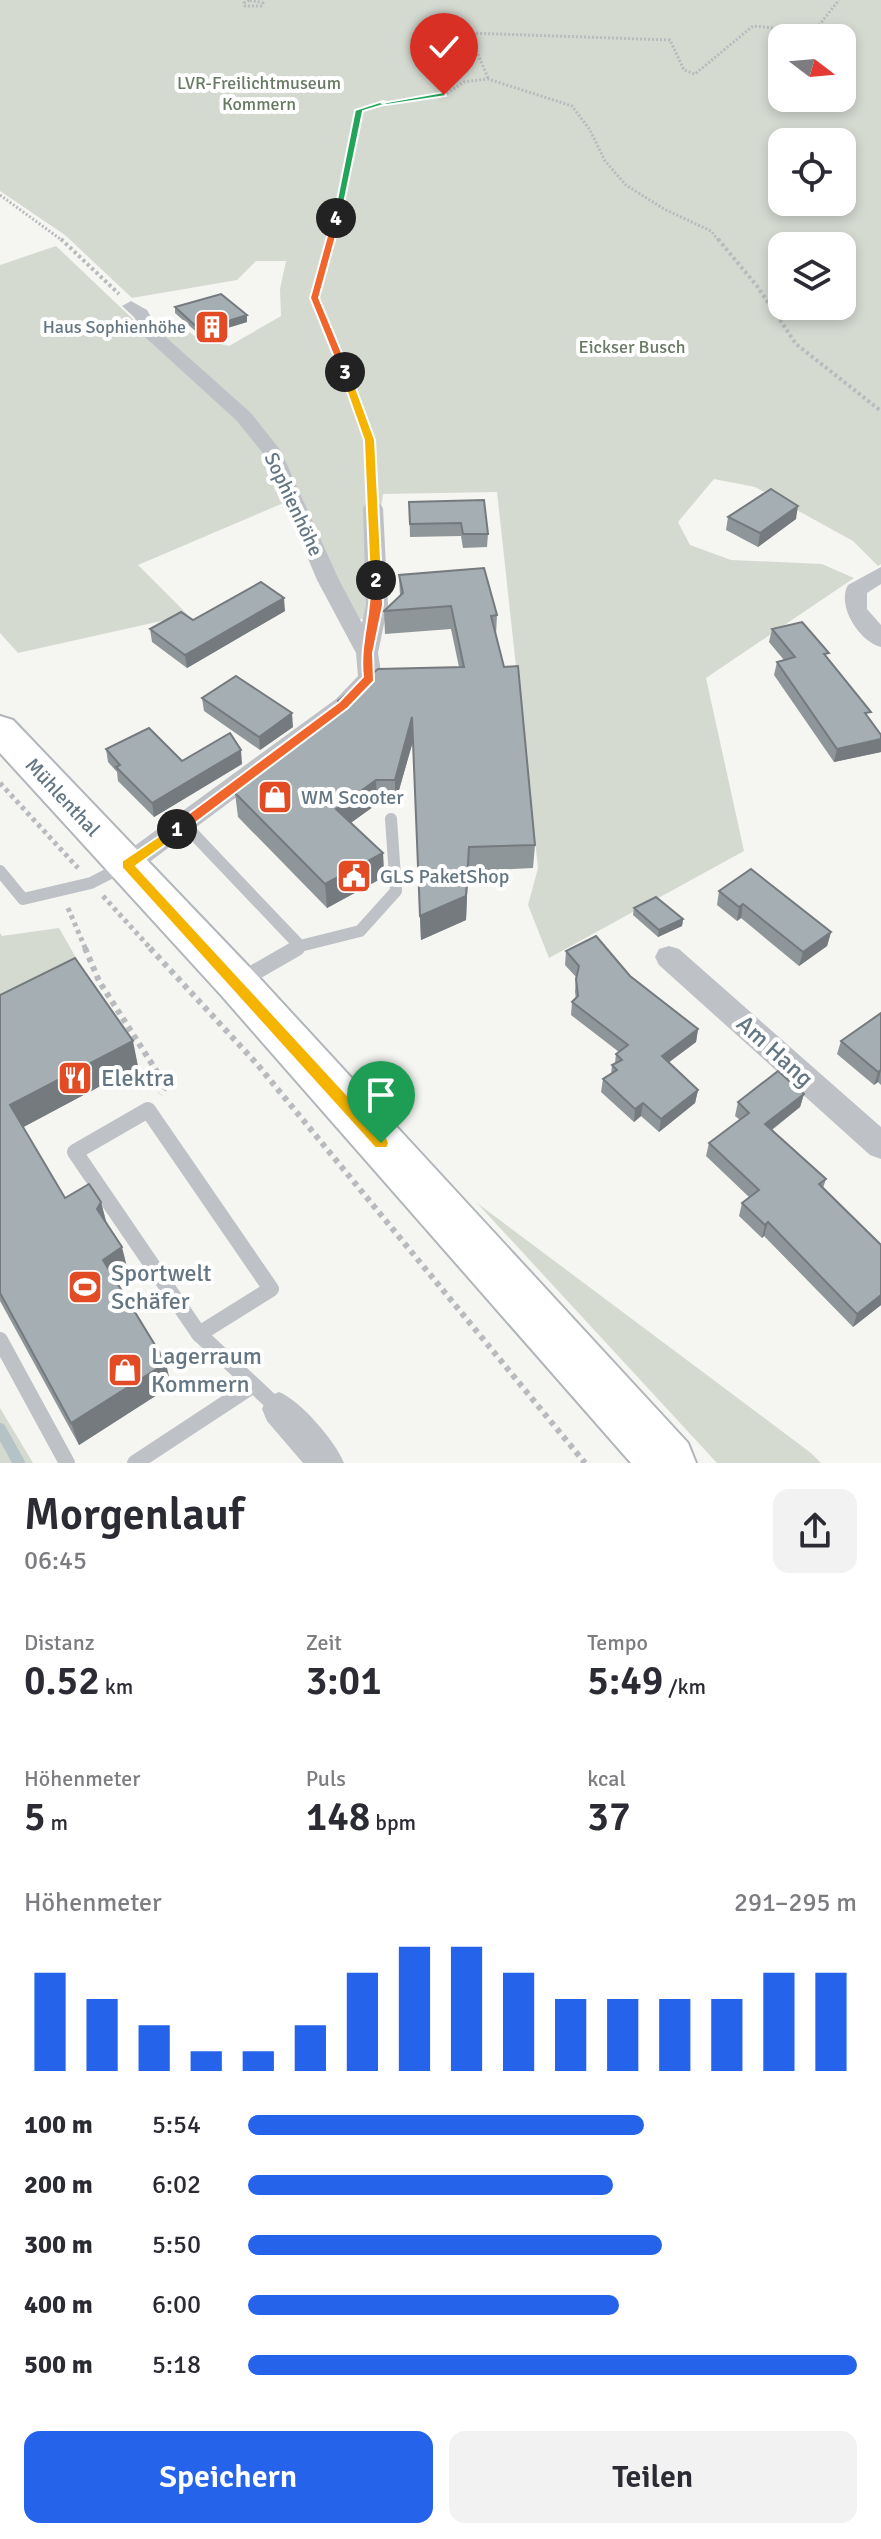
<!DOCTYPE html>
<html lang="de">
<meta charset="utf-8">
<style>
:root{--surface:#fff;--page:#f2f2f3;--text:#2b2b33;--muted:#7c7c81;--accent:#2563eb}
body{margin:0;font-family:Signika,sans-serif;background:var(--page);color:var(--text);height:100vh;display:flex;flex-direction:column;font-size:30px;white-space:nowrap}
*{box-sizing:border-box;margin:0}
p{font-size:26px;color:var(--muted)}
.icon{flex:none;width:44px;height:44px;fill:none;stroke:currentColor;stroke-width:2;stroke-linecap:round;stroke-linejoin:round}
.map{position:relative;height:1463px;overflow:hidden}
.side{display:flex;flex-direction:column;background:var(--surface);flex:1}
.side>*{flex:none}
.needle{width:52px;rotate:106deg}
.fabs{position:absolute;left:768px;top:24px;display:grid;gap:16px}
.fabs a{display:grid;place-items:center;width:88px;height:88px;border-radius:16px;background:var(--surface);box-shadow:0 4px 12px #0003;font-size:40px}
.pin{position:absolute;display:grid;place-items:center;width:68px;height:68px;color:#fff;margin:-82px -34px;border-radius:50% 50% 50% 0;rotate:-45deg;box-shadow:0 0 8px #0007}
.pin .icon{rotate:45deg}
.km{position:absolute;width:40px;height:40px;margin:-20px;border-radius:50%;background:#222;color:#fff;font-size:22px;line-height:40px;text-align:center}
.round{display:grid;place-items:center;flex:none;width:84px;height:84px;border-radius:16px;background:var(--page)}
.headline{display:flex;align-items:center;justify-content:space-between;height:136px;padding:0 24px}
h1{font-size:44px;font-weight:600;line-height:60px}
.metrics{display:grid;grid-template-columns:repeat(3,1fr);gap:12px;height:136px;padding:8px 24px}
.metrics div{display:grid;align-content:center}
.metrics b{font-size:40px;font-weight:600}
.metrics small{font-size:22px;font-weight:400}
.metrics p{font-size:22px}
.chart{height:224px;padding:16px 24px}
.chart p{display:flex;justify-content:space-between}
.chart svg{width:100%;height:144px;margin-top:8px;stroke:var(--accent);stroke-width:6}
.button{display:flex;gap:16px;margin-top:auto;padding:16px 24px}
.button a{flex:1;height:92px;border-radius:16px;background:var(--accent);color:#fff;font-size:32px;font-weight:600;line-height:92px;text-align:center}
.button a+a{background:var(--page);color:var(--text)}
ul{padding:0 24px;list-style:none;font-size:26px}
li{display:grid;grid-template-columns:128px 96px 1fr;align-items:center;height:60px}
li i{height:20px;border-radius:10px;background:var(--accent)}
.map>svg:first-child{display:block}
</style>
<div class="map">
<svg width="881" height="1463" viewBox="0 0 881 1463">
<rect width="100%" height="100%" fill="#f5f5f2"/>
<g fill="#d5dad1" fill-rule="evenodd">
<path d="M0 0H881V564L878 566 853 541 755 487 714 479 678 522 690 545 731 560 822 564 854 578 706 678 744 851 549 958 528 905 538 868 497 492 383 494 366 619H354L291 473 153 327 172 320 199 339 229 346 281 316 280 289 286 261H256L237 280 132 298 65 235 0 191ZM782 38H842V98H782ZM782 142H842V202H782ZM782 246H842V306H782Z"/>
<polygon points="56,246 238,419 269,453 288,501 138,565 188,615 18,653 0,633 0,265"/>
<polygon points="59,928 83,970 0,1007 0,933 2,936"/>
<polygon points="477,1203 811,1453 821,1463 717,1463"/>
<polygon points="0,1408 33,1463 0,1463"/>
</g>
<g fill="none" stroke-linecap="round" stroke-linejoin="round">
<polyline stroke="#b5c2c6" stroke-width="12" points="0,1429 19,1463"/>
<g stroke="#b1b6ba" stroke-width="4">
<polygon id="primary" points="0,716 13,720 253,971 688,1443 696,1463 631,1463 221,995 0,753"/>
</g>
<g stroke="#b8bbbd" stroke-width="3" stroke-dasharray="2 2" stroke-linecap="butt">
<polygon points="250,0 263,3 261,6 245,6 244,3"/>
<polyline points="809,38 839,0"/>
<polyline points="488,78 469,33 670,40 684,70 695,74 753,26 774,28 782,46"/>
<polyline points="0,195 63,241"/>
<polyline points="330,241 345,186 359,110 404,99 444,95 464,82 488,79 572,106 590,130 605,161 626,185 664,209 711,231 719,241"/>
</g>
<g stroke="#b8bbbd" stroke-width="4" stroke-dasharray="3 3" stroke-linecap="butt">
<polyline points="61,239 119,294"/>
<polyline points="330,239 314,298 370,440 372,492"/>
<polyline points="718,239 757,286 796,344 881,411"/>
</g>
<g stroke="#b8bbbd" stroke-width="5" stroke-dasharray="4 4" stroke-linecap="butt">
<polyline points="0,783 78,868"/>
<polyline points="103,896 152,950"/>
<polyline points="68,908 86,950"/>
</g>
<g stroke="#b8bbbd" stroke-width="6" stroke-dasharray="5 5" stroke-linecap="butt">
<polyline points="85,948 99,981 166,1086 160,1094"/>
<polyline points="150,948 257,1064 585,1463"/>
</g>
<g stroke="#bec2c6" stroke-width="12">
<polyline points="184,824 300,946 360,931 396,891 391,819"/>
<polyline points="0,871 23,899 91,883 124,866"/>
<polyline points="294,950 300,946"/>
</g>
<g stroke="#bec2c6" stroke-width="16">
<polyline points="243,979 297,948"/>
<polygon points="148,1110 271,1289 199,1334 75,1152"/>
<polyline points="199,1334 277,1407"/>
<polyline points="0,1340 67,1463"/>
<polyline points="135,1463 252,1386"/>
</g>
<g fill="#bec2c6" fill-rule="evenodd">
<polygon points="131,301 147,310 159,331 251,413 281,451 339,580 362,623 366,605 363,508 366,504 380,504 383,508 388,605 378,653 382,678 352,711 136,872 127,875 118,872 114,865 118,858 336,699 358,676 356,653 317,580 265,456 237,421 146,338 134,317 122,306"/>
<path d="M881 567V584L867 593V609L881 625V647C860 642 836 606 848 585Z"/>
<polygon points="669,946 679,949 881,1127 881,1159 870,1155 659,965 655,957 659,949"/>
<path d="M279 1392C301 1401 335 1441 344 1463H303L267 1421 262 1409 267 1397Z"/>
</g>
<use href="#primary" fill="#fff" fill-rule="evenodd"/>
</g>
<g fill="#8e969a">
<polygon points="175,307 247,315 247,322 201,336 175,313"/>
<polygon points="409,502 488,534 487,547 463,548 461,536 410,537"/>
<polygon points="728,517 796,519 758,547 726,530"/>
<polygon points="399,575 497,615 496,635 535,845 533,868 468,871 466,920 421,940 413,741 395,804 377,804 350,823 383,853 384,877 327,908 238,817 235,793 338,712 338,701 459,667 451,629 385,634 384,611 400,596"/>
<polygon points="285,611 187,668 152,642 150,629 193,620"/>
<polygon points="772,629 828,659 869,719 881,752 834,762 774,675 777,662 784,660 769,642"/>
<polygon points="202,698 293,727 260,750 204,711"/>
<polygon points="106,749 182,761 242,764 154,817 118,781 117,772 108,762"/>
<polygon points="719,891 831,932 827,946 799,966 741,918 737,921 717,905"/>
<polygon points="634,908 683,919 682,926 658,937 633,915"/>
<polygon points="566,951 630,976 698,1029 696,1042 669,1062 698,1090 695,1103 659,1132 641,1116 634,1122 601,1092 603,1079 611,1074 612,1065 615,1063 616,1054 619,1052 571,1015 572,1002 576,999 575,992 576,977 565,965"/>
<polygon points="0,995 138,1066 23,1127 65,1198 101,1202 106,1221 128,1271 115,1280 171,1386 79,1445 0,1301"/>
<polygon points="881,1013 881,1085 878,1082 874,1085 837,1054 841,1041"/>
<polygon points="804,1094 800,1107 772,1130 826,1179 823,1188 881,1245 881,1305 853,1327 764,1236 762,1238 739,1216 742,1203 749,1197 706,1156 709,1143 740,1120 735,1116 738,1102"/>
</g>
<g fill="#747a7d">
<polygon points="247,315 247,322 201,336 200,330"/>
<polygon points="798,506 796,519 758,547 760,533"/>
<polygon points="284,598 285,611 187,668 185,655"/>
<polygon points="292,713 293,727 260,750 259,737"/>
<polygon points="412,717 413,741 395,804 395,780"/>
<polygon points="881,739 881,752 834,762 837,749"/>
<polygon points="241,750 242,764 154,817 152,803"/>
<polygon points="376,780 377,804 337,833 336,809"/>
<polygon points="469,847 466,920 421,940 420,916"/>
<polygon points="383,853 384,877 327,908 325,884"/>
<polygon points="743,904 741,918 737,921 739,907"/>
<polygon points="683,919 682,926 658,937 659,930"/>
<polygon points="831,932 827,946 799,966 803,952"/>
<polygon points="698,1029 696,1042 660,1069 662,1056"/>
<polygon points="133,1041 138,1066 18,1130 10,1105"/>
<polygon points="881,1070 878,1082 874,1085 878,1072"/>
<polygon points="698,1090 695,1103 659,1132 661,1119"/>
<polygon points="804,1094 800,1107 762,1137 765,1124"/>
<polygon points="643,1103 641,1116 634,1122 635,1109"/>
<polygon points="101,1202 107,1226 97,1209"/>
<polygon points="768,1222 764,1236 762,1238 765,1225"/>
<polygon points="122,1247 128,1271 109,1283 103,1260"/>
<polygon points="881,1295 881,1305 853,1327 857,1314"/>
<polygon points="166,1363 171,1386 79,1445 71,1423"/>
</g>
<g fill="#a5aeb3" stroke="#747a7d" stroke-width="2">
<polygon points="221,294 247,315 200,330 175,307"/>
<polygon points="771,489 798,506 760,533 728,517"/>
<polygon points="484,500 488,534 463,534 461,523 410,524 409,502"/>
<polygon points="484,568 497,615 491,616 504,667 518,666 535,845 469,847 466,896 420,916 412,717 395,780 376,780 336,809 383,853 325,884 235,793 343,708 338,701 378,669 464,667 451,606 384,611 403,593 399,575"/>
<polygon points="261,582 284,598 185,655 150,629 181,612 193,620"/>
<polygon points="802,622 829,653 824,654 871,712 865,713 881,735 881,739 837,749 777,662 795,657 772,629"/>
<polygon points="236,676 292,713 259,737 202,698"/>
<polygon points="149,728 182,761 230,733 241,750 152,803 116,767 120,765 106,749"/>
<polygon points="751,869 831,932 803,952 743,904 739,907 719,891"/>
<polygon points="656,897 683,919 659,930 634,908"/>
<polygon points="596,936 630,976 698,1029 662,1056 698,1090 661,1119 643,1103 635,1109 603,1079 617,1070 612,1065 622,1060 616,1054 628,1045 572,1002 578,996 576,979 579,966 566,951"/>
<polygon points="75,958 133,1041 10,1105 65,1198 89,1184 101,1202 97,1209 122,1247 103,1260 166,1363 71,1423 0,1293 0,995"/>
<polygon points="881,1013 881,1070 878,1072 841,1041"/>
<polygon points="778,1071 804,1094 765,1124 826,1179 819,1184 881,1245 881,1295 857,1314 768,1222 765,1225 742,1203 759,1190 709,1143 749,1113 738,1102"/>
</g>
<polygon fill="#f5b400" stroke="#fff" stroke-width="2" points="177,824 182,826 182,833 136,866 387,1138 389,1143 387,1148 375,1148 122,868 122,861"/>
<path fill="#f0652b" stroke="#fff" stroke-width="2" d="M376 576 382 580 383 605 373 653 374 681 348 708 182 833H172V826L339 702 363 677C359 643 372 614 370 580Z"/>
<polygon fill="#f5b400" stroke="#fff" stroke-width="2" points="345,369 350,372 375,440 382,580 376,584 370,580 364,440 340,372"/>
<polygon fill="#f0652b" stroke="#fff" stroke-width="2" points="336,215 341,218 319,298 350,372 345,375 340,372 310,298 332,218"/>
<polygon fill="#22a559" stroke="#fff" stroke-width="2" points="383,101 390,103 363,111 341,218 333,220 355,110"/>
<polygon fill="#22a559" stroke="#fff" stroke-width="2" points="444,92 446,96 386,105 382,103"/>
<defs>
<g id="building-square" transform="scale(1.8)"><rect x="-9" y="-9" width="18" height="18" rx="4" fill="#e34b24" stroke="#fff"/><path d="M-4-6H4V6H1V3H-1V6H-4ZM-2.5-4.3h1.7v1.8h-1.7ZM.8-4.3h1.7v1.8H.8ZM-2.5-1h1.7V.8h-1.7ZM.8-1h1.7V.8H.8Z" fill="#fff"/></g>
<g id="shop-square" transform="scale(1.8)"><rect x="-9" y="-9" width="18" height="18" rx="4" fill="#e34b24" stroke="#fff"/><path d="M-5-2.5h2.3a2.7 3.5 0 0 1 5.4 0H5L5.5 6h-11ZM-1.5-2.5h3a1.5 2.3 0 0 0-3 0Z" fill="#fff"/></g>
<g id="civic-square" transform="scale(1.8)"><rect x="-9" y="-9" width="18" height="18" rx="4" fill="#e34b24" stroke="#fff"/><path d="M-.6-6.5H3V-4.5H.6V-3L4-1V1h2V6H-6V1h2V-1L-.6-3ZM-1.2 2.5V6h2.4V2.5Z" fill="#fff"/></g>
<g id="restaurant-square" transform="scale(1.8)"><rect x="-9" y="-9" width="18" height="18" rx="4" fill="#e34b24" stroke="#fff"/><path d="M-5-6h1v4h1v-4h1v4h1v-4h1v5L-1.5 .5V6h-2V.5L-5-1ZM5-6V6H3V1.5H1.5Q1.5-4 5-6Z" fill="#fff"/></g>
<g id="stadium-square" transform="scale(1.8)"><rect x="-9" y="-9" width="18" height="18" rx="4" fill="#e34b24" stroke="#fff"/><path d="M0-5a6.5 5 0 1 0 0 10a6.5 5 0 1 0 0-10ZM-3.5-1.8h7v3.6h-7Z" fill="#fff"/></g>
</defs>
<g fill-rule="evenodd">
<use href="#building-square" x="212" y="327"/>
<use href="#shop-square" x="275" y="797"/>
<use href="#civic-square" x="354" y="876"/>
<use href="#restaurant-square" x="75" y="1078"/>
<use href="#stadium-square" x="85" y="1287"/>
<use href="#shop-square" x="125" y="1370"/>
</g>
<g text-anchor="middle" stroke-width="8" stroke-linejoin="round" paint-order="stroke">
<g font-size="18" fill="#687a63" stroke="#fff">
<text x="259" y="89">LVR-Freilichtmuseum<tspan x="259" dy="21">Kommern</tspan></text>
<text x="632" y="353">Eickser Busch</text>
</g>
<g font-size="18" fill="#647683" stroke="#fff" text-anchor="end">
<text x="186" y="333">Haus Sophienhöhe</text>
</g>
<g font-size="20" fill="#647683" stroke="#fff">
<text transform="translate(294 504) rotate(65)" y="7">Sophienhöhe</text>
<text transform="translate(63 797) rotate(47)" y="7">Mühlenthal</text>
</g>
<g font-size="20" fill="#647683" stroke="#fff" text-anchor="start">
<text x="301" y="804">WM Scooter</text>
<text x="380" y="883">GLS PaketShop</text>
</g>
<g font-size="24" fill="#647683" stroke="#fff">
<text transform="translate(775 1051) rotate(42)" y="8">Am Hang</text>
</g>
<g font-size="24" fill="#647683" stroke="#fff" text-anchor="start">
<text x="101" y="1086">Elektra</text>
<text x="111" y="1281">Sportwelt<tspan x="111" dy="28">Schäfer</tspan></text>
<text x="151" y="1364">Lagerraum<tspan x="151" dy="28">Kommern</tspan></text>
</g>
</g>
</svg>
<div class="fabs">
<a><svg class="needle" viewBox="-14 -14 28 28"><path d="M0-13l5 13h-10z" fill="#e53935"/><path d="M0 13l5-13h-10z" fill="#7c7c81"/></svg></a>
<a><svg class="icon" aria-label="locate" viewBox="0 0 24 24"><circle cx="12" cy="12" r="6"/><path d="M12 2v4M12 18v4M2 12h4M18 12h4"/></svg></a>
<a><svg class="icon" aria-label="layers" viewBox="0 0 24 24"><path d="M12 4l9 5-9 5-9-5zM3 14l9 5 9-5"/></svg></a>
</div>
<div class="pin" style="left:381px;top:1143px;background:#1e9e55"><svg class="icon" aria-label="arrive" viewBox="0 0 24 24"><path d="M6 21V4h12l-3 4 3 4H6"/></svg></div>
<div class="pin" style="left:444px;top:95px;background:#d93025"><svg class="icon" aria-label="check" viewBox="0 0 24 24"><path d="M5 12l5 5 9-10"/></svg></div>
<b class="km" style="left:177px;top:829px">1</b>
<b class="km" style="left:376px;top:580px">2</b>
<b class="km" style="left:345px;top:372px">3</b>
<b class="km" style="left:336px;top:218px">4</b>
</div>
<section class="side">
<div class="headline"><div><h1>Morgenlauf</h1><p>06:45</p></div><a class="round"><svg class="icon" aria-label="share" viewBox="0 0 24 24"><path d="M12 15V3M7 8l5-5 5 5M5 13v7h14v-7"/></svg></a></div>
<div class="metrics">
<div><p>Distanz</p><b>0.52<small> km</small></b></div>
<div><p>Zeit</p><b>3:01</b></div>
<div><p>Tempo</p><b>5:49<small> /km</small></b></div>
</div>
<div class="metrics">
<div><p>Höhenmeter</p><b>5<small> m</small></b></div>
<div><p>Puls</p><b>148<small> bpm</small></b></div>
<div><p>kcal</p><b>37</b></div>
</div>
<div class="chart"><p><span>Höhenmeter</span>291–295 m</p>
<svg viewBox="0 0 160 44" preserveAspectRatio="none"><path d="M5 44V14M15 44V22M25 44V30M35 44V38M45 44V38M55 44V30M65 44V14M75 44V6M85 44V6M95 44V14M105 44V22M115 44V22M125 44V22M135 44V22M145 44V14M155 44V14"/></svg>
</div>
<ul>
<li><b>100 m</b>5:54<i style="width:65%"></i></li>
<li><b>200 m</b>6:02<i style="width:60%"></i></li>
<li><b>300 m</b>5:50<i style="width:68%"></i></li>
<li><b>400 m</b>6:00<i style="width:61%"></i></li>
<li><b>500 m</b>5:18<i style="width:100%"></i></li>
</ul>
<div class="button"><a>Speichern</a><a>Teilen</a></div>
</section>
